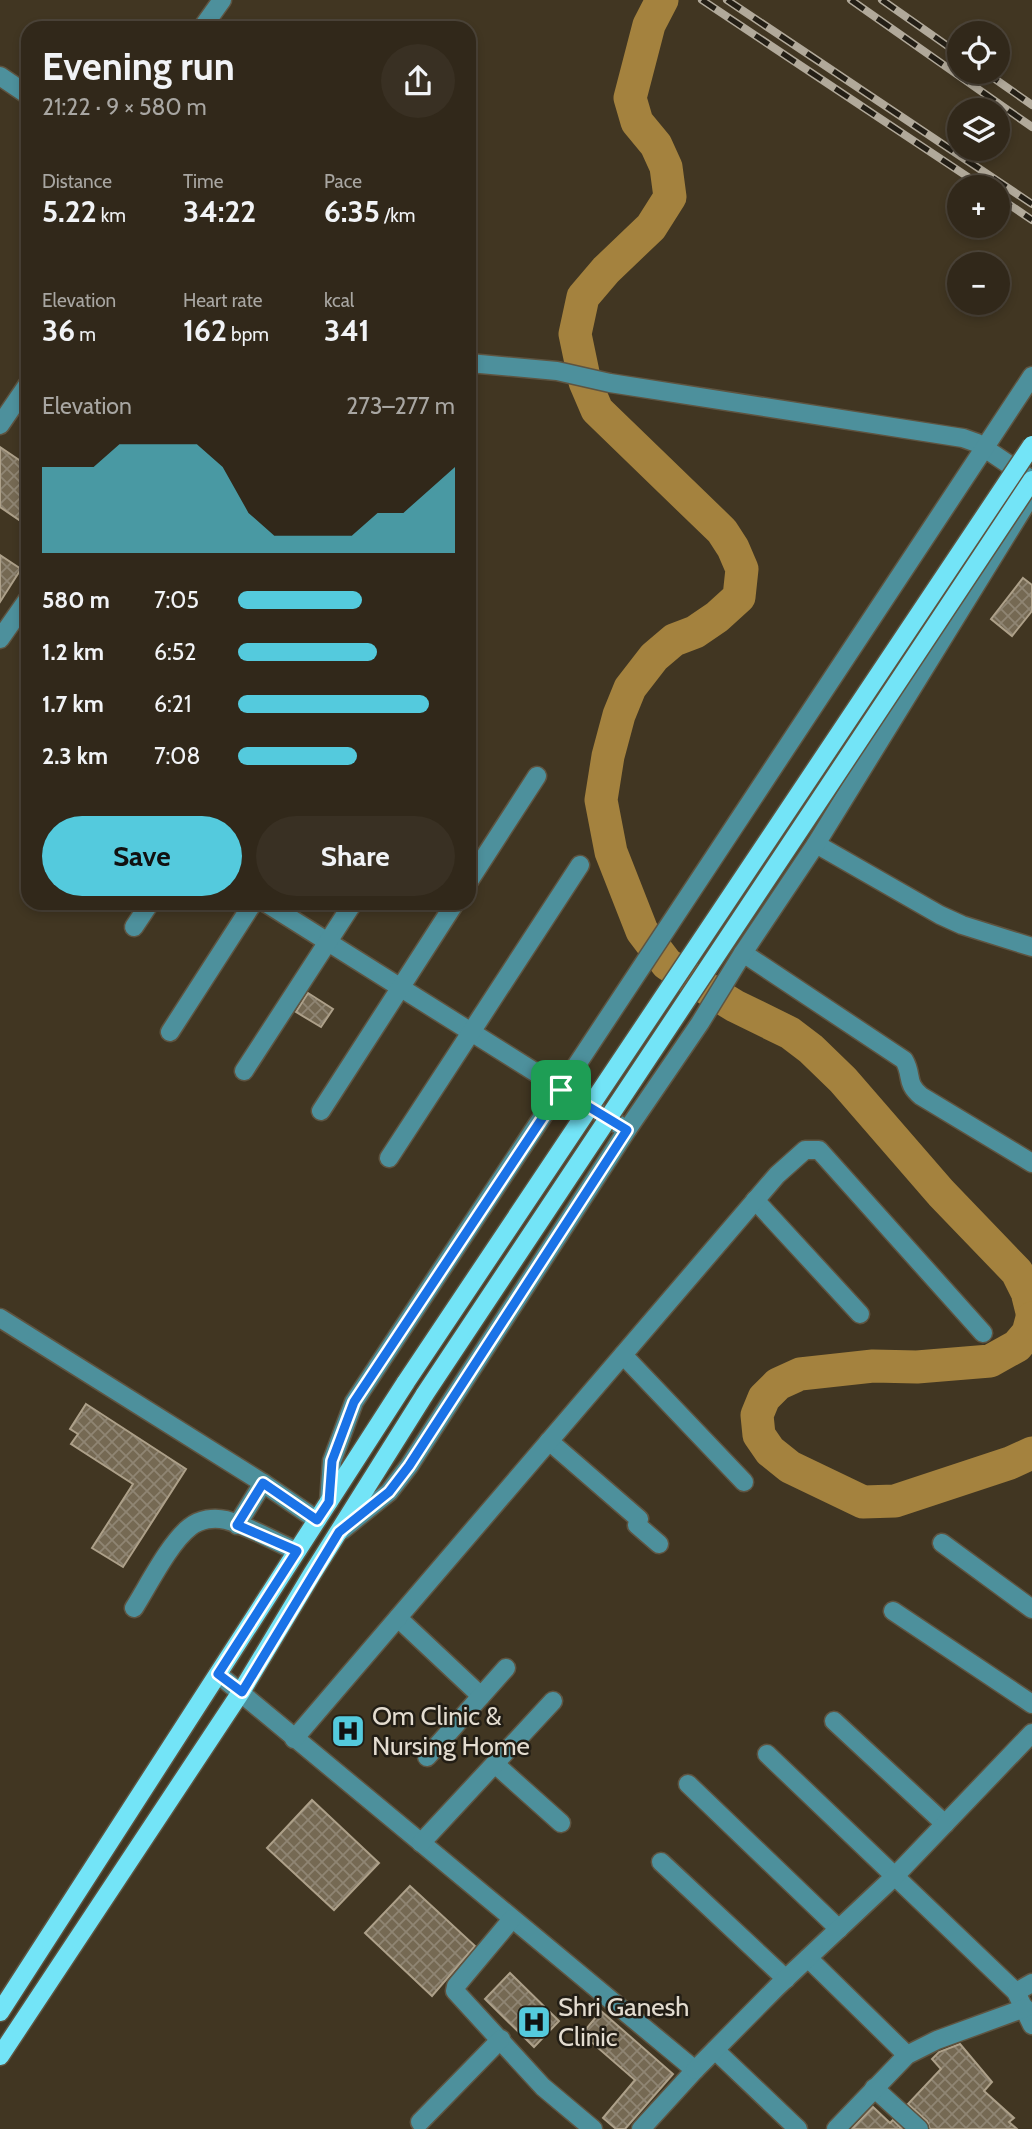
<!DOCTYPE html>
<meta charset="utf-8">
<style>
:root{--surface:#31281a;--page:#393023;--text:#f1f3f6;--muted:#a8a6a2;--line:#4c4439;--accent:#54cadd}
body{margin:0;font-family:Cabin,sans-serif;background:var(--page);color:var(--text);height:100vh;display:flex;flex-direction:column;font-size:26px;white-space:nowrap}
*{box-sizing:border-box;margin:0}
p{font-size:23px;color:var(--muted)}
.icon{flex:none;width:38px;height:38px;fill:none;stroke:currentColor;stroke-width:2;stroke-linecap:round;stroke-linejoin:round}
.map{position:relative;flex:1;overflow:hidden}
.side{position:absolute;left:21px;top:21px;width:455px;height:889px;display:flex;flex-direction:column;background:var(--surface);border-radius:21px;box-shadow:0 4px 10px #0003,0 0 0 2px var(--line)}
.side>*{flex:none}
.fabs{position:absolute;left:947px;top:21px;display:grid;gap:14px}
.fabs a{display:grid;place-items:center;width:63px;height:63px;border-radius:50%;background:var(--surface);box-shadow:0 4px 10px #0003,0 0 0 2px var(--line);font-size:35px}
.pin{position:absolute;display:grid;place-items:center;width:60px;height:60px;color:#fff;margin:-30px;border-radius:14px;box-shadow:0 4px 10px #0006}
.round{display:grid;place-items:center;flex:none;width:74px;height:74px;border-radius:37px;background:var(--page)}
.headline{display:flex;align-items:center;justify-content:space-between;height:119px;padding:0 21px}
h1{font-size:38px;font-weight:700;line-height:52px}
.figures{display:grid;grid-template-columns:repeat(3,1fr);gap:10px;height:119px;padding:7px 21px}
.figures div{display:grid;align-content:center}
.figures b{font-size:30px;font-weight:700}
.figures small{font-size:19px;font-weight:400}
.figures p{font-size:19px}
.chart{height:196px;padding:14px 21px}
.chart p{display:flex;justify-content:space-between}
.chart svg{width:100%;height:126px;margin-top:7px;fill:var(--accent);opacity:.7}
.action{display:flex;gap:14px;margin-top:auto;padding:14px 21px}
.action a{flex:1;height:80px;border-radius:42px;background:var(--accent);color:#111;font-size:28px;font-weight:700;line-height:80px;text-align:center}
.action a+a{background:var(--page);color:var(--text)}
ul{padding:0 21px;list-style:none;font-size:23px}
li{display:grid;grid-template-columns:112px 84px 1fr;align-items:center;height:52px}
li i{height:18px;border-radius:9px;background:var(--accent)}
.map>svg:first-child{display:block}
</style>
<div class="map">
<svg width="1032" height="2129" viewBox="0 0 1032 2129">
<defs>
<pattern id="building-cross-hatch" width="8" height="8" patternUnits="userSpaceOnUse" patternTransform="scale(1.75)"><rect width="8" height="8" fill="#756953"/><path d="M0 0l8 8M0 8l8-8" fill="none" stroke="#8f8573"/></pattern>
</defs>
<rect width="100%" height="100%" fill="#413622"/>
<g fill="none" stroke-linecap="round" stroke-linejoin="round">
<g stroke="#a4823e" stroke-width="33">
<polyline points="662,0 649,25 630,98 637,122 656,145 666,167 670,197 651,227 606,270 583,297 575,334 585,382 597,410 722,531 733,548 742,569 739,597 717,617 695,632 674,640 654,657 630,688 619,715 608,756 601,800 611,852 642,931 667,964 735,1006 790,1033 811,1049 843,1080 941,1193 1017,1272 1027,1292 1032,1312"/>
<polyline points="1032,1318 1028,1333 1017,1346 990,1361 917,1367 873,1366 800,1374 778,1384 764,1398 757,1415 759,1435 770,1451 790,1467 863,1502 895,1501 1010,1463 1032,1453"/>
</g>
</g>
<g fill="url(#building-cross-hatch)" stroke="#ada089" stroke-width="2">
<polygon points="0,447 28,466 28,526 0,507"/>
<polygon points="0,555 21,569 0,602"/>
<polygon points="1023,578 1032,585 1032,611 1012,636 991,619"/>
<polygon points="308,993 333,1009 321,1027 296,1012"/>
<polygon points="86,1404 186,1469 123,1567 92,1548 133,1484 71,1444 78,1434 70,1429"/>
<polygon points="312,1800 379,1863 334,1910 267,1848"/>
<polygon points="410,1886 475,1946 432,1996 365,1933"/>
<polygon points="510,1973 559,2021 534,2047 485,1999"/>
<polygon points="601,2011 673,2074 625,2129 616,2129 603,2118 635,2080 582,2034"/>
<polygon points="960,2044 992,2082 984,2091 1014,2118 1009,2122 1017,2129 930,2129 927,2121 908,2104 941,2069 932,2059 939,2052"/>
<polygon points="873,2107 890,2123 893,2120 902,2129 852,2129"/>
</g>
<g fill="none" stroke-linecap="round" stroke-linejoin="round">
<g stroke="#5e5441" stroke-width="21">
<g id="minor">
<polyline points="202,28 222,0"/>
<polyline points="0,76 28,95"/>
<polyline points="469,363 557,371 610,383 963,438 977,443 1032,480"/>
<polyline points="0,425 28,384"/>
<polyline points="0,639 28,599"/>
<polyline points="816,844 940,915 962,925 1032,947"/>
<polyline points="469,881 537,776"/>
<polyline points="266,903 627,1130"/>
<polyline points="134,927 150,903"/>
<path d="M743 953 904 1060C913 1075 905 1083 921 1096L1032 1163"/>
<polyline points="170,1032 253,903"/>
<polyline points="244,1071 353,903"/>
<polyline points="321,1111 455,903"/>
<polyline points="389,1158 580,865"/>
<polyline points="755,1200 860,1314"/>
<polyline points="0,1318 263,1483 317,1520"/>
<polyline points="623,1355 744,1482"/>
<polyline points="549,1441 639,1519 637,1525 659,1544"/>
<polyline points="329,1502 332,1461 354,1402 1032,376"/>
<polyline points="237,1525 263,1483"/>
<polyline points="342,1530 389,1492 409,1466 627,1130 700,1023 743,953 816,844 1027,502"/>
<polyline points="942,1543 1032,1609"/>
<path d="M134 1608C148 1586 170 1542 190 1527 200 1519 214 1517 226 1520 249 1526 275 1542 297 1551"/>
<polyline points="893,1611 1032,1704"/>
<polyline points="398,1618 481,1696"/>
<polyline points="218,1674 695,2070 641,2129"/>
<polyline points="834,1721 945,1824"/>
<polyline points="294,1739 777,1175 805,1150 819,1150 983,1333"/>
<polyline points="767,1754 1016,1992 1032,2025"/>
<polyline points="427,1757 506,1668"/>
<polyline points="495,1764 561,1823"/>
<polyline points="688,1784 839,1929"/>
<polyline points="421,1843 553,1701"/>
<polyline points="661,1862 786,1979"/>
<polyline points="512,1919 456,1986 455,1991 543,2087 593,2129"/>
<polyline points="808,1958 907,2055"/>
<polyline points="1016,1992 1032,1983"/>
<polyline points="715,2050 798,2129"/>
<polyline points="695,2070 777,1987 895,1876 1032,1733"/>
<polyline points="874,2088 919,2129"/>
<polyline points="420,2122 501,2039"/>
<polyline points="836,2129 907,2055 937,2040 1025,2008"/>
</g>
</g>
<g stroke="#5e5441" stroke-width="21">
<g id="major">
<polyline points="0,2012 406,1382"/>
<polyline points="0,2056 241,1692 312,1574 425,1394"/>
</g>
</g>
<use href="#minor" stroke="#4d909c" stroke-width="18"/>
<use href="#major" stroke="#73e4f7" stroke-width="18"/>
<g stroke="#b1a99a" stroke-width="8">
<g id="rail">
<polyline points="702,0 983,187"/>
<polyline points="727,0 1032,204"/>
<polyline points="851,0 1032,127"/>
<polyline points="882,0 959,54"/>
<polyline points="985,72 1032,105"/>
<polyline points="998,197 1032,220"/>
</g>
</g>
<use href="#rail" stroke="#231e15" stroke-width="5" stroke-dasharray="16" stroke-linecap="butt"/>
<g stroke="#5e5441" stroke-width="21" stroke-linecap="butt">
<g id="major-bridge">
<polyline points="406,1382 1032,445"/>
<polyline points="425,1394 1032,480"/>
</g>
</g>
<use href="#major-bridge" stroke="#73e4f7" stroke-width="18"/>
</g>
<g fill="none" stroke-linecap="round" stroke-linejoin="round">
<g stroke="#fff" stroke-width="14">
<polygon id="route" points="561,1090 627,1130 409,1466 389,1492 339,1532 242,1692 218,1674 297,1551 237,1525 263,1483 317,1520 329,1502 332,1461 354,1402"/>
</g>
<use href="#route" stroke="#1a73e8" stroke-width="9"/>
</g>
<defs>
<g id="hospital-square" transform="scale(1.75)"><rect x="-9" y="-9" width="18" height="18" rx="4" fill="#54cadd" stroke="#231e15"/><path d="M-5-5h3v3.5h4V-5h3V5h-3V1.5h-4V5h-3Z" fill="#111"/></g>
</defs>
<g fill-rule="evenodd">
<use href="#hospital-square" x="348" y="1731"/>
<use href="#hospital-square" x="534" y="2022"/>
</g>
<g text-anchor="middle" stroke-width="5" stroke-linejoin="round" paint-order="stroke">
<g font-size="26" fill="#e3dcd0" stroke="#231e15" text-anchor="start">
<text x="372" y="1725">Om Clinic &amp;<tspan x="372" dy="30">Nursing Home</tspan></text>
<text x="558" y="2016">Shri Ganesh<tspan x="558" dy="30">Clinic</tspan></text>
</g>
</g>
</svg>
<div class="fabs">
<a><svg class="icon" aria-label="locate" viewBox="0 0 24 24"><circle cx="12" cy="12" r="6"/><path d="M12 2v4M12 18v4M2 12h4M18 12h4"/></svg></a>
<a><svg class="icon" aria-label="layers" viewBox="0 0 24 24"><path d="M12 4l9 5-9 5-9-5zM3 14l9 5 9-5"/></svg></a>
<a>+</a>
<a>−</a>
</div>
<div class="pin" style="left:561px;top:1090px;background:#1e9e55"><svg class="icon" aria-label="arrive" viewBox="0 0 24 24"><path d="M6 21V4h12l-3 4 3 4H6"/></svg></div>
<section class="side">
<div class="headline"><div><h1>Evening run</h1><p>21:22 · 9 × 580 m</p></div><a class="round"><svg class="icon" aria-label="share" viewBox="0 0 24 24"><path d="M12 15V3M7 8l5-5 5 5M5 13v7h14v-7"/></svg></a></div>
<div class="figures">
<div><p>Distance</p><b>5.22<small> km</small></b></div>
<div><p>Time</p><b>34:22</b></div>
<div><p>Pace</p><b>6:35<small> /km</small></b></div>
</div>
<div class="figures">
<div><p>Elevation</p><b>36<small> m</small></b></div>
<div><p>Heart rate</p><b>162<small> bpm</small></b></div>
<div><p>kcal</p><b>341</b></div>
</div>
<div class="chart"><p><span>Elevation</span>273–277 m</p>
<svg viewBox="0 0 160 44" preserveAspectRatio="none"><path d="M0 44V14L10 14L20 14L30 6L40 6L50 6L60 6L70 14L80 30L90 38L100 38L110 38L120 38L130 30L140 30L150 22L160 14V44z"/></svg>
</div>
<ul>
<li><b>580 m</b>7:05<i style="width:57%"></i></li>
<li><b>1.2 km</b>6:52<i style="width:64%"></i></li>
<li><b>1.7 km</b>6:21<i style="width:88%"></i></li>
<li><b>2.3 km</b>7:08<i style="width:55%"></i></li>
</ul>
<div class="action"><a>Save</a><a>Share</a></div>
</section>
</div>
